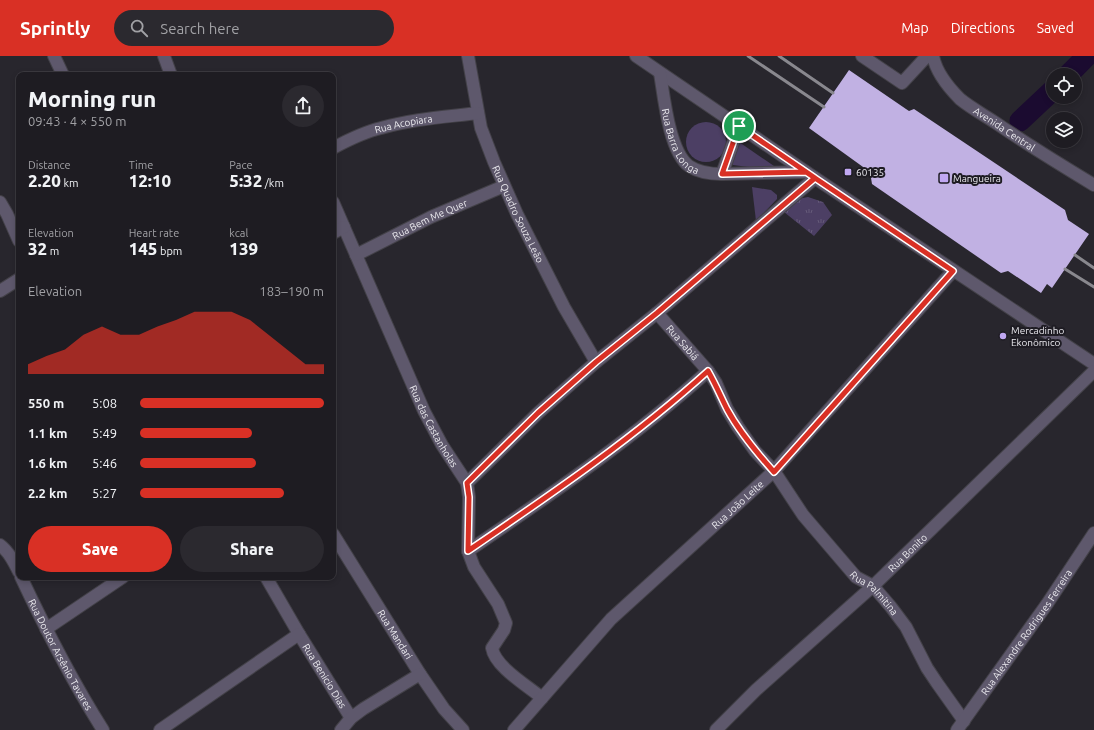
<!DOCTYPE html>
<meta charset="utf-8">
<style>
:root{--surface:#1e1c22;--page:#2b292f;--text:#f1f3f6;--muted:#a1a1a5;--line:#3c3a40;--accent:#d93025}
body{margin:0;font-family:Ubuntu,sans-serif;background:var(--page);color:var(--text);height:100vh;display:flex;flex-direction:column;font-size:15px;white-space:nowrap}
*{box-sizing:border-box;margin:0}
p{font-size:13px;color:var(--muted)}
.icon{flex:none;width:22px;height:22px;fill:none;stroke:currentColor;stroke-width:2;stroke-linecap:round;stroke-linejoin:round}
.map{position:relative;flex:1;overflow:hidden}
.panel{position:absolute;left:16px;top:16px;width:320px;height:508px;display:flex;flex-direction:column;background:var(--surface);border-radius:8px;box-shadow:0 2px 6px #0003,0 0 0 1px var(--line)}
.panel>*{flex:none}
.tools{position:absolute;left:1046px;top:12px;display:grid;gap:8px}
.tools a{display:grid;place-items:center;width:36px;height:36px;border-radius:50%;background:var(--surface);box-shadow:0 2px 6px #0003,0 0 0 1px var(--line);font-size:20px}
.pin{position:absolute;display:grid;place-items:center;width:34px;height:34px;color:#fff;margin:-17px;border:2px solid #fff;border-radius:50%;box-shadow:0 1px 4px #0007}
.round{display:grid;place-items:center;flex:none;width:42px;height:42px;border-radius:21px;background:var(--page)}
.headline{display:flex;align-items:center;justify-content:space-between;height:68px;padding:0 12px}
h1{font-size:22px;font-weight:800;line-height:30px}
.stats{display:grid;grid-template-columns:repeat(3,1fr);gap:6px;height:68px;padding:4px 12px}
.stats div{display:grid;align-content:center}
.stats b{font-size:17px;font-weight:800}
.stats small{font-size:11px;font-weight:400}
.stats p{font-size:11px}
.chart{height:112px;padding:8px 12px}
.chart p{display:flex;justify-content:space-between}
.chart svg{width:100%;height:72px;margin-top:4px;fill:var(--accent);opacity:.7}
.action{display:flex;gap:8px;margin-top:auto;padding:8px 12px}
.action a{flex:1;height:46px;border-radius:24px;background:var(--accent);color:#fff;font-size:16px;font-weight:800;line-height:46px;text-align:center}
.action a+a{background:var(--page);color:var(--text)}
ul{padding:0 12px;list-style:none;font-size:13px}
li{display:grid;grid-template-columns:64px 48px 1fr;align-items:center;height:30px}
li i{height:10px;border-radius:5px;background:var(--accent)}
header{display:flex;align-items:center;gap:24px;box-sizing:border-box;height:56px;padding:0 20px;background:var(--accent);color:#fff}
header strong{font-size:19px}
nav{display:flex;gap:22px;margin-inline-start:auto;font-size:14px}
.search{width:280px;height:36px;background:var(--page);display:flex;align-items:center;gap:10px;box-sizing:border-box;padding:0 14px;border-radius:22px;color:var(--muted);font-size:15px}
.map>svg:first-child{display:block}
</style>
<header>
<strong>Sprintly</strong>
<div class="search"><svg class="icon" aria-label="search" viewBox="0 0 24 24"><circle cx="10" cy="10" r="6"/><path d="M15 15l6 6"/></svg>Search here</div>
<nav><a>Map</a><a>Directions</a><a>Saved</a></nav>
</header>
<div class="map">
<svg width="1094" height="674" viewBox="0 0 1094 674">
<defs>
<pattern id="grass-tufts" width="24" height="20" patternUnits="userSpaceOnUse"><rect width="24" height="20" fill="#4c3f64"/><path d="M3 7l-1-3M5 7V3M7 7l1-3M15 17l-1-3M17 17v-4M19 17l1-3" fill="none" stroke="#665b7a"/></pattern>
</defs>
<rect width="100%" height="100%" fill="#28262d"/>
<polygon fill="url(#grass-tufts)" points="808,141 823,146 832,159 814,180 784,156 792,149 793,144"/>
<g fill="#4c3f64">
<circle cx="706" cy="86" r="20"/>
<polygon points="739,86 774,110 775,113 773,114 733,109 732,107"/>
<polygon points="752,131 771,134 777,139 777,143 756,165"/>
</g>
<g fill="none" stroke-linecap="round" stroke-linejoin="round">
<g stroke="#1b0b30" stroke-width="21">
<polyline points="1068,19 1087,0"/>
<polyline points="1020,65 1053,34"/>
</g>
</g>
<polygon fill="#c1b1e3" points="849,14 906,53 909,55 914,53 1065,154 1068,164 1089,178 1052,232 1047,228 1041,237 1008,215 1001,217 872,128 870,116 809,72"/>
<g fill="none" stroke-linecap="round" stroke-linejoin="round">
<g stroke="#434148" stroke-width="14">
<g id="minor">
<polyline points="54,0 63,19"/>
<polyline points="164,0 171,19"/>
<path id="s1" d="M468 0 481 72 494 106 517 158 564 251 596 306"/>
<polyline points="636,0 815,122 1094,308"/>
<polyline points="862,0 902,27 927,0"/>
<path id="s2" d="M933 0C936 16 949 32 960 43 971 52 984 59 996 67 1028 89 1061 109 1094 129"/>
<path id="s3" d="M660 17C664 41 669 95 689 110 698 116 711 118 722 118L806 116"/>
<path id="s4" d="M333 92C348 84 364 76 381 72 412 63 445 61 478 57"/>
<polyline points="722,118 739,70"/>
<polyline points="0,146 7,158 19,185"/>
<path id="s5" d="M333 146 424 355 442 389 467 427 469 441 468 495 474 511 498 548 506 567 504 574 492 592C495 611 528 630 542 642"/>
<polyline points="333,177 344,171"/>
<path id="s6" d="M356 199 431 161 504 130"/>
<polyline points="0,235 19,223"/>
<path id="s7" d="M657 257 708 315 716 327 727 353 738 371 755 395 774 415 803 459 856 521 873 530 891 551 906 571 927 612 937 627 964 665"/>
<polyline points="467,427 538,357 596,306 657,257 815,122"/>
<path id="s8" d="M333 478 420 618 444 653 463 674"/>
<path d="M0 489C9 496 14 506 19 516"/>
<path d="M468 495C550 439 634 382 708 315"/>
<path id="s9" d="M21 521C46 574 72 625 103 674"/>
<path id="s10" d="M266 521 299 578 351 662"/>
<polyline points="46,573 123,521"/>
<polyline points="160,674 299,578"/>
<polyline points="341,674 351,662 363,653 420,618"/>
<path id="s11" d="M514 674 611 563 774 415 953 215"/>
<path id="s12" d="M716 674 756 634 873 530 1094 315"/>
<path id="s13" d="M957 674 1047 548 1094 477"/>
</g>
</g>
<use href="#minor" stroke="#5e586c" stroke-width="12"/>
<g stroke="#89888e" stroke-width="3">
<polyline points="748,0 824,51"/>
<polyline points="779,0 833,37"/>
<polyline points="1075,199 1094,212"/>
<polyline points="1065,213 1094,231"/>
</g>
</g>
<g fill="none" stroke-linecap="round" stroke-linejoin="round">
<g stroke="#fff" stroke-width="8">
<path id="route" d="M739 70C764 87 790 105 815 122L657 257 596 306 538 357 467 427 469 441 468 495C550 439 634 382 708 315 715 327 721 341 727 353 740 377 756 396 774 416L953 215 806 116 722 118 739 70"/>
</g>
<use href="#route" stroke="#d93025" stroke-width="5"/>
</g>
<g fill="#c1a8f3" stroke="#1e1c23" stroke-width="1.5">
<rect x="844" y="112" width="8" height="8" rx="2"/>
<rect x="939" y="117" width="10" height="10" rx="2"/>
<circle cx="1003" cy="280" r="4"/>
</g>
<g text-anchor="middle" stroke-width="4" stroke-linejoin="round" paint-order="stroke">
<g font-size="10" fill="#eae9ee" stroke="#1e1c23">
<text dy="4" stroke="none"><textPath href="#s4" startOffset="75">Rua Acopiara</textPath></text>
<text dy="4" stroke="none"><textPath href="#s2" startOffset="105">Avenida Central</textPath></text>
<text dy="4" stroke="none"><textPath href="#s3" startOffset="73">Rua Barra Longa</textPath></text>
<text dy="4" stroke="none"><textPath href="#s1" startOffset="167">Rua Quadro Souza Leão</textPath></text>
<text dy="4" stroke="none"><textPath href="#s6" startOffset="82">Rua Bem Me Quer</textPath></text>
<text dy="4" stroke="none"><textPath href="#s7" startOffset="39">Rua Sabiá</textPath></text>
<text dy="4" stroke="none"><textPath href="#s5" startOffset="246">Rua das Castanholas</textPath></text>
<text dy="4" stroke="none"><textPath href="#s11" startOffset="318">Rua João Leite</textPath></text>
<text dy="4" stroke="none"><textPath href="#s12" startOffset="261">Rua Bonito</textPath></text>
<text dy="4" stroke="none"><textPath href="#s7" startOffset="357">Rua Palmitina</textPath></text>
<text dy="4" stroke="none"><textPath href="#s13" startOffset="120">Rua Alexandre Rodrigues Ferreira</textPath></text>
<text dy="4" stroke="none"><textPath href="#s8" startOffset="118">Rua Mandari</textPath></text>
<text dy="4" stroke="none"><textPath href="#s9" startOffset="87">Rua Doutor Arsênio Tavares</textPath></text>
<text dy="4" stroke="none"><textPath href="#s10" startOffset="115">Rua Benicio Dias</textPath></text>
</g>
<g font-size="10" fill="#eae9ee" stroke="#1e1c23" text-anchor="start">
<text x="856" y="120">60135</text>
<text x="953" y="126">Mangueira</text>
<text x="1011" y="278">Mercadinho<tspan x="1011" dy="12">Ekonômico</tspan></text>
</g>
</g>
</svg>
<div class="tools">
<a><svg class="icon" aria-label="locate" viewBox="0 0 24 24"><circle cx="12" cy="12" r="6"/><path d="M12 2v4M12 18v4M2 12h4M18 12h4"/></svg></a>
<a><svg class="icon" aria-label="layers" viewBox="0 0 24 24"><path d="M12 4l9 5-9 5-9-5zM3 14l9 5 9-5"/></svg></a>
</div>
<div class="pin" style="left:739px;top:70px;background:#1e9e55"><svg class="icon" aria-label="arrive" viewBox="0 0 24 24"><path d="M6 21V4h12l-3 4 3 4H6"/></svg></div>
<section class="panel">
<div class="headline"><div><h1>Morning run</h1><p>09:43 · 4 × 550 m</p></div><a class="round"><svg class="icon" aria-label="share" viewBox="0 0 24 24"><path d="M12 15V3M7 8l5-5 5 5M5 13v7h14v-7"/></svg></a></div>
<div class="stats">
<div><p>Distance</p><b>2.20<small> km</small></b></div>
<div><p>Time</p><b>12:10</b></div>
<div><p>Pace</p><b>5:32<small> /km</small></b></div>
</div>
<div class="stats">
<div><p>Elevation</p><b>32<small> m</small></b></div>
<div><p>Heart rate</p><b>145<small> bpm</small></b></div>
<div><p>kcal</p><b>139</b></div>
</div>
<div class="chart"><p><span>Elevation</span>183–190 m</p>
<svg viewBox="0 0 160 44" preserveAspectRatio="none"><path d="M0 44V38L10 33L20 29L30 20L40 15L50 20L60 20L70 15L80 11L90 6L100 6L110 6L120 11L130 20L140 29L150 38L160 38V44z"/></svg>
</div>
<ul>
<li><b>550 m</b>5:08<i style="width:100%"></i></li>
<li><b>1.1 km</b>5:49<i style="width:61%"></i></li>
<li><b>1.6 km</b>5:46<i style="width:63%"></i></li>
<li><b>2.2 km</b>5:27<i style="width:78%"></i></li>
</ul>
<div class="action"><a>Save</a><a>Share</a></div>
</section>
</div>
